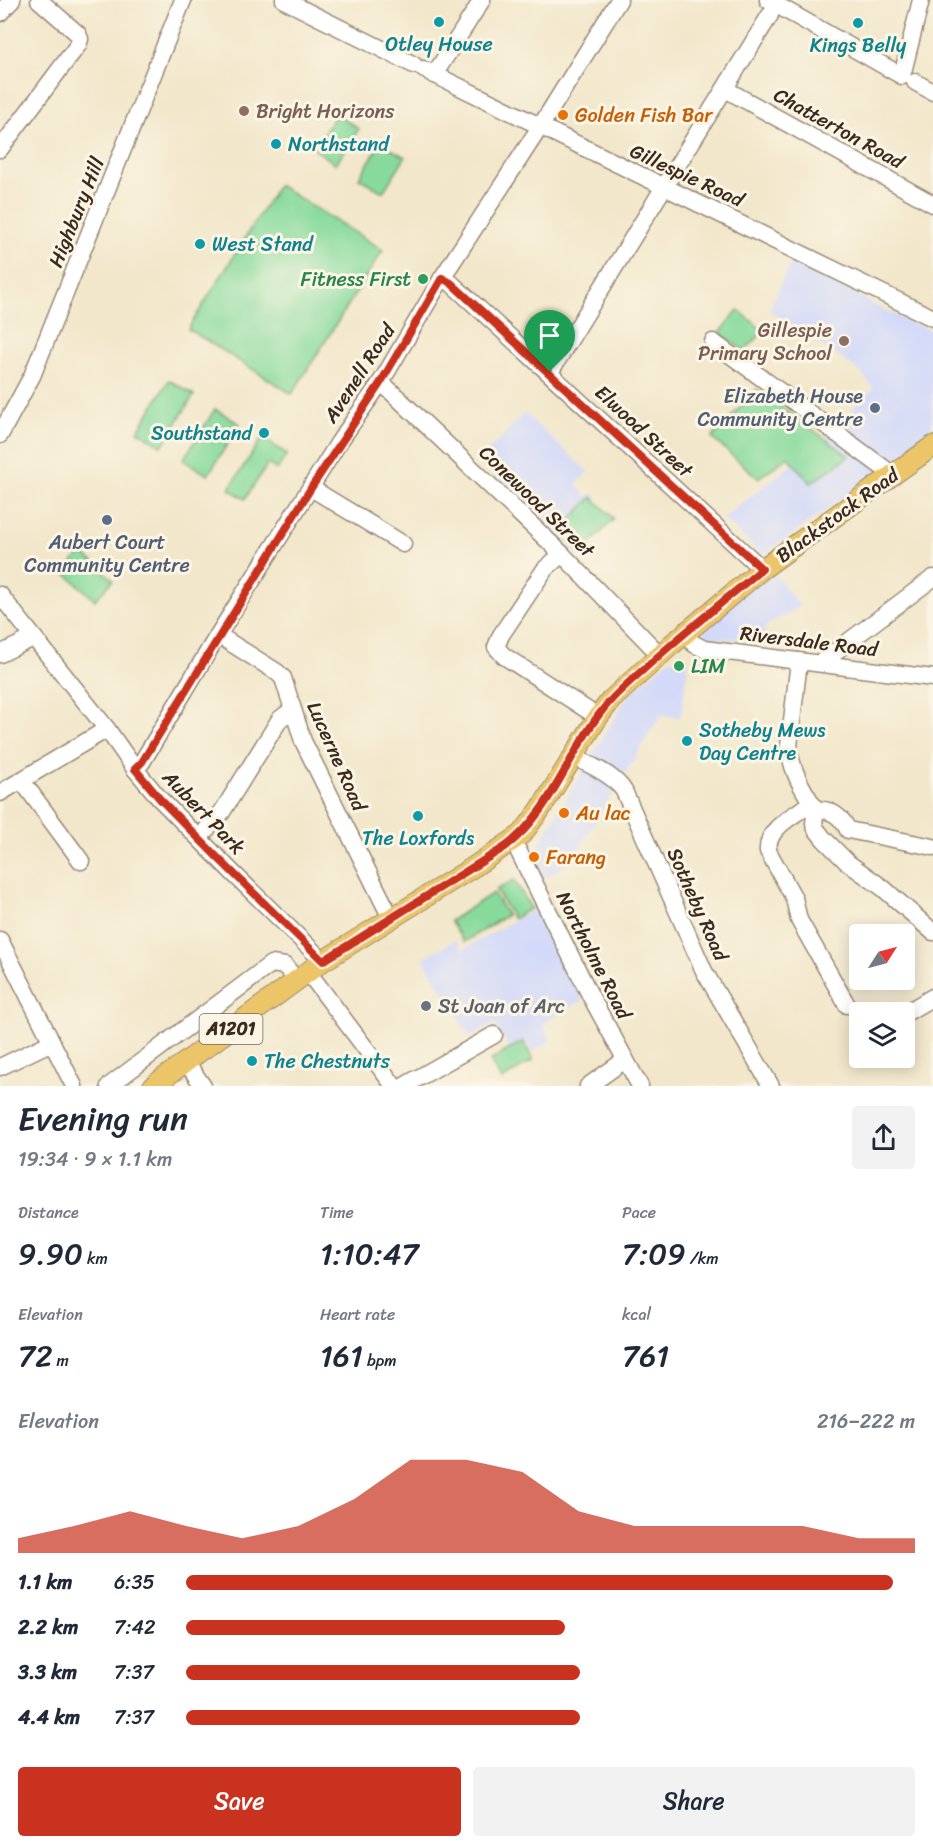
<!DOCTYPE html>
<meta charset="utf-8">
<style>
:root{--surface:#fff;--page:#f2f2f3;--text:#1f2937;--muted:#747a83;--accent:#c8321e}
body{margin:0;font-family:Sriracha,sans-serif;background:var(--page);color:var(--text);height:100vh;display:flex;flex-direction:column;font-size:22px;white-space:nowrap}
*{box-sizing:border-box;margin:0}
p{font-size:20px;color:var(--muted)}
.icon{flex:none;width:33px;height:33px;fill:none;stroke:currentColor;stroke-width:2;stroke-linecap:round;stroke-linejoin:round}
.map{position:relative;height:1086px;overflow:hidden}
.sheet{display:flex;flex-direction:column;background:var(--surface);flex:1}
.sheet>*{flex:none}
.needle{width:39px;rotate:54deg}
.fabs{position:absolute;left:849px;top:924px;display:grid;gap:12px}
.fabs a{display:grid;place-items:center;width:66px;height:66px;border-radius:6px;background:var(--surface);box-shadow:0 3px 15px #0003;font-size:30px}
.pin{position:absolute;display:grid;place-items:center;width:51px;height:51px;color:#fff;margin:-62px -26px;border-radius:50% 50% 50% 0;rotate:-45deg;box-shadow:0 0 6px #0007}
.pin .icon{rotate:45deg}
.round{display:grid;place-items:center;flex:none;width:63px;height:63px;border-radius:6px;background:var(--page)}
.overview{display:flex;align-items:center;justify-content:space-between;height:102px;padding:0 18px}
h1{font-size:33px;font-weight:600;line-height:45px}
.stats{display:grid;grid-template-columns:repeat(3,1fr);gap:9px;height:102px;padding:6px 18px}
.stats div{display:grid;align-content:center}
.stats b{font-size:30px;font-weight:600}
.stats small{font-size:16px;font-weight:400}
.stats p{font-size:16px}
.chart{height:168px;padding:12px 18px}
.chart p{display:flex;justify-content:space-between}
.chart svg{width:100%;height:108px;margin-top:6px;fill:var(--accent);opacity:.7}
.button{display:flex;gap:12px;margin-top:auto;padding:12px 18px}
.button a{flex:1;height:69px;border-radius:6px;background:var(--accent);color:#fff;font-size:24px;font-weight:600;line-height:69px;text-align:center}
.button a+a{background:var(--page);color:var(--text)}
ul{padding:0 18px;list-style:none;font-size:20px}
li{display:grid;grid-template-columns:96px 72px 1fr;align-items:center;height:45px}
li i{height:15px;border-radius:8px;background:var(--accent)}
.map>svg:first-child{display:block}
</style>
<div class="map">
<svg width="933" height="1086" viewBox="0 0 933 1086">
<rect width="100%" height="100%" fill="#fcf5e5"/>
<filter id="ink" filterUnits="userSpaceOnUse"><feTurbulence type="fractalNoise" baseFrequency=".0167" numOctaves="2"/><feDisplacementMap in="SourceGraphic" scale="12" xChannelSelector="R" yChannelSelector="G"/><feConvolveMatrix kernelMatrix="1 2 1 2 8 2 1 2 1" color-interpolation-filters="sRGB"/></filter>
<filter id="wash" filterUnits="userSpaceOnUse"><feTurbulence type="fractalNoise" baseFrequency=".008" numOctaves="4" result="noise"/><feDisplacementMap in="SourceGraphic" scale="24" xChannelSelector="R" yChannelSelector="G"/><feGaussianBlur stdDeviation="1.35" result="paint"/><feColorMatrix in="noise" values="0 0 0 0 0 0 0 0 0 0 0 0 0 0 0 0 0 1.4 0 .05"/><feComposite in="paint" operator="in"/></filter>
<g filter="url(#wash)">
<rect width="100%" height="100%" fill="#f2e7cb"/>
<g fill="#d2d9f9">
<polygon points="792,259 888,312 933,331 933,436 762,555 723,518 831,434 864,396 874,389 858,370 769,310"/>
<polygon points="524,413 588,472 576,484 587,497 591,494 595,495 598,498 596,501 614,519 577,557 494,477 496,475 480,460"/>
<polygon points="772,569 800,607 767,625 761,641 706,637 702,629"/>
<polygon points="670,659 688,661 681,717 661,715 571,862 541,880 530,859 629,694"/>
<polygon points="537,908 583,1000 542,1024 551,1040 532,1052 526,1041 511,1051 495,1023 470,1037 423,958 456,940 462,950"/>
</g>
<g fill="#87da9c" stroke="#61825d" stroke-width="1.5">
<polygon points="336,114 359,129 336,164 314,149"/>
<polygon points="381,143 405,157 383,192 359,178"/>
<polygon points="278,185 383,250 292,394 188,329"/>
<polygon points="738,310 764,331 744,351 720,333"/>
<polygon points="169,380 194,395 162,446 138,431"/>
<polygon points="757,389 849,456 811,483 788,457 758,478 712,438"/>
<polygon points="215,409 240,424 208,475 183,460"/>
<polygon points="262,438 287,454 277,470 268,464 245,499 229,489"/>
<polygon points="592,497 614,519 580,554 558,533"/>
<polygon points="82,552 113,580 95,600 64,572"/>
<polygon points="514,880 531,908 513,919 496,890"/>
<polygon points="493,893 507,915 464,942 450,921"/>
<polygon points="523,1041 533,1060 502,1080 490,1061"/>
</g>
</g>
<g filter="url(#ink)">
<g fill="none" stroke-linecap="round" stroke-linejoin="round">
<g stroke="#968874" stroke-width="19">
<g id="minor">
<polyline points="284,0 414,65"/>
<polyline points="768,0 902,76 921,0"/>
<polyline points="0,13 12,0"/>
<polyline points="423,69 933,318"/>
<polyline points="434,75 482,0"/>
<polyline points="915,82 933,92"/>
<polyline points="725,89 933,204"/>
<polyline points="0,149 78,45 80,39 78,34 39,0"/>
<polyline points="442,278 451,283 762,569"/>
<polyline points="713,342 893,475"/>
<polyline points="550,372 770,15"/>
<polyline points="381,382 562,554 660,655"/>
<polyline points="0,435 32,376 183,0"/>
<polyline points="311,488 403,544"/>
<polyline points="562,554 545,569 501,635 496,647 504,656 598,717"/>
<polyline points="0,595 107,729 135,769 160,799 233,873 323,961"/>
<polyline points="685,634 694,644 704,649 933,678"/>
<polyline points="218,635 277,672 283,678 303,741 391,918"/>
<polyline points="0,654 33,638"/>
<path d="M799 661 789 746C791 771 803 790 816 810L814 823 816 829 824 839 848 863 883 888 933 932"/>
<polyline points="820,663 933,578"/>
<path d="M573 756C591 766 613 774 624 791L704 971 771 1086"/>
<polyline points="135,769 142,762 218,635 339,442 381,382 442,278 540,127 619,0"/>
<polyline points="22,781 81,861"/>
<polyline points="0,793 107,729"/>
<path d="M811 803C795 815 766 828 768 851L794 898 799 920 847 1005"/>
<path d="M816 810C830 808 842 817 848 830L933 847"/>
<polyline points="199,838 222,812 280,719 292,710"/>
<polyline points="513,840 591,997 640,1086"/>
<polyline points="0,940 74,1086"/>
<polyline points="308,972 394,1086"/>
<polyline points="904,1014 933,997"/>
<polyline points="186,1062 203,1086"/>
<polyline points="0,1067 52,1042"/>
<polyline points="109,1086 271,964 285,966 297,981"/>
<polyline points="404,1086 494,1035"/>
<polyline points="588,1086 625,1060"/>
</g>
</g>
<g stroke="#968874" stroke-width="22">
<polyline id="major" points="153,1086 323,961 475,866 522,834 540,810 598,717 611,700 670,646 762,569 933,446"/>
</g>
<use href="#minor" stroke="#fff" stroke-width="16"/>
<use href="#major" stroke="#ecc569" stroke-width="20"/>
</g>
</g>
<g fill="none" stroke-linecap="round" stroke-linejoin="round" filter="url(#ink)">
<g stroke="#fff" stroke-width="12">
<path id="route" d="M442 278 451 283 762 569C723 602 682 634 644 669 633 679 621 689 611 700 570 745 555 810 505 847L323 961 217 857 160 799 135 769 142 762 311 488 381 382Z"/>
</g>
<use href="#route" stroke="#c8321e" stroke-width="8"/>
</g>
<g fill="#0f9aa8" stroke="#fcf5e5" stroke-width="2">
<circle cx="439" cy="22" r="6"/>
<circle cx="858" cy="23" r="6"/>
<circle cx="276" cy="144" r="6"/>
<circle cx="200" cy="244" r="6"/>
<circle cx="264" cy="433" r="6"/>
<circle cx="687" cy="741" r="6"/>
<circle cx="418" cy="816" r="6"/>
<circle cx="252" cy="1061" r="6"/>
</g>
<g fill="#8d6e63" stroke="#fcf5e5" stroke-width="2">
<circle cx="244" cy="111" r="6"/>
<circle cx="844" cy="341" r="6"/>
</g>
<g fill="#e8710a" stroke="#fcf5e5" stroke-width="2">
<circle cx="563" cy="115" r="6"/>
<circle cx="564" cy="813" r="6"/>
<circle cx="534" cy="857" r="6"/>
</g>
<g fill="#2e9e5b" stroke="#fcf5e5" stroke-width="2">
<circle cx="423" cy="279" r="6"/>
<circle cx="679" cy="666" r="6"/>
</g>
<g fill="#5c6f8a" stroke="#fcf5e5" stroke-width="2">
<circle cx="875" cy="408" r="6"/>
<circle cx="107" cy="520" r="6"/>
</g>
<circle fill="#6b7280" stroke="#fcf5e5" stroke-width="2" cx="426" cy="1006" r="6"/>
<g text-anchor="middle" stroke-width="6" stroke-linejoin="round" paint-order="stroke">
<rect fill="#fcf5e5" stroke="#75675a" stroke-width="1.5" x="199.5" y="1014" width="63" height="30" rx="4.5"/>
<g font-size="18" font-weight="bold" fill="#3b2a1e">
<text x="231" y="1035">A1201</text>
</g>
<g font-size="20" fill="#0d838f" stroke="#fcf5e5" text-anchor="start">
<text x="439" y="51" text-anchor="middle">Otley House</text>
<text x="858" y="52" text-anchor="middle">Kings Belly</text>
<text x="288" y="151">Northstand</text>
<text x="212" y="251">West Stand</text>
<text x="252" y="440" text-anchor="end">Southstand</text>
<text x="699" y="737">Sotheby Mews<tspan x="699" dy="23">Day Centre</tspan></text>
<text x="418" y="845" text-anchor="middle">The Loxfords</text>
<text x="264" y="1068">The Chestnuts</text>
</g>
<g font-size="20" fill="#785e54" stroke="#fcf5e5" text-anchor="start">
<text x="256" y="118">Bright Horizons</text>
<text x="832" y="337" text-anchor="end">Gillespie<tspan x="832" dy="23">Primary School</tspan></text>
</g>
<g font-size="20" fill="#c56008" stroke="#fcf5e5" text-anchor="start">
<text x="575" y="122">Golden Fish Bar</text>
<text x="576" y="820">Au lac</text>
<text x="546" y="864">Farang</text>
</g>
<g font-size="20" fill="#3b2a1e" stroke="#fcf5e5">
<text transform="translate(839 128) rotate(29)" y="7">Chatterton Road</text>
<text transform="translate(687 175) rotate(25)" y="7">Gillespie Road</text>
<text transform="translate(76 212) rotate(-68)" y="7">Highbury Hill</text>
<text transform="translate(359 373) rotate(-57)" y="7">Avenell Road</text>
<text transform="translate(644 431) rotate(43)" y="7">Elwood Street</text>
<text transform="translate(537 501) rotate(44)" y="7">Conewood Street</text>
<text transform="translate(837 515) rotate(-36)" y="7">Blackstock Road</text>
<text transform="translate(809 641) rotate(7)" y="7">Riversdale Road</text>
<text transform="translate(337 756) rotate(66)" y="7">Lucerne Road</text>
<text transform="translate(204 812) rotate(46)" y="7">Aubert Park</text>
<text transform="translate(698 904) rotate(66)" y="7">Sotheby Road</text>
<text transform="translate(594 955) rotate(63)" y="7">Northolme Road</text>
</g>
<g font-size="20" fill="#27864d" stroke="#fcf5e5" text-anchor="end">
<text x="411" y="286">Fitness First</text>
<text x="691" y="673" text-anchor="start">LIM</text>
</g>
<g font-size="20" fill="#4e5e75" stroke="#fcf5e5" text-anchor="end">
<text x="863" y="403">Elizabeth House<tspan x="863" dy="23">Community Centre</tspan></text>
<text x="107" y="549" text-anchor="middle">Aubert Court<tspan x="107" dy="23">Community Centre</tspan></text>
</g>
<g font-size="20" fill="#5b616d" stroke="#fcf5e5" text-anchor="start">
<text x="438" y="1013">St Joan of Arc</text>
</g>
</g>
</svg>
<div class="fabs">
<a><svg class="needle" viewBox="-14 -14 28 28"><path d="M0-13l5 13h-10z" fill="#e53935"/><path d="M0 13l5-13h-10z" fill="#747a83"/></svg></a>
<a><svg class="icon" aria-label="layers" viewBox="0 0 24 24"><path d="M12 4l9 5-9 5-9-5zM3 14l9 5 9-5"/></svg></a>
</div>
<div class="pin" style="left:550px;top:372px;background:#1e9e55"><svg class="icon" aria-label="arrive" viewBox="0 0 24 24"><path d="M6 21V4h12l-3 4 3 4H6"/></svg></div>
</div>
<section class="sheet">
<div class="overview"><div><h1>Evening run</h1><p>19:34 · 9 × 1.1 km</p></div><a class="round"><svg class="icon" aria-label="share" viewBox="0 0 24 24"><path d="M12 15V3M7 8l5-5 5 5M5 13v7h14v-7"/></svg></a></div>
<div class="stats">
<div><p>Distance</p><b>9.90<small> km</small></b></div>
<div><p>Time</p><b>1:10:47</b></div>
<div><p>Pace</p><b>7:09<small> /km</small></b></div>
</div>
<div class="stats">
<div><p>Elevation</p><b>72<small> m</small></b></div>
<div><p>Heart rate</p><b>161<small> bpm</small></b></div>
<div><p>kcal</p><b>761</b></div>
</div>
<div class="chart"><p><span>Elevation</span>216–222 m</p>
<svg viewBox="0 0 160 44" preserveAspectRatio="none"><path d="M0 44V38L10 33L20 27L30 33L40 38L50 33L60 22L70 6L80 6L90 11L100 27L110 33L120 33L130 33L140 33L150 38L160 38V44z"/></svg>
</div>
<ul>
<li><b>1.1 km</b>6:35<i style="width:97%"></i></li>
<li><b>2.2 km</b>7:42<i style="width:52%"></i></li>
<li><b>3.3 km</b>7:37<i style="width:54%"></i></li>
<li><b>4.4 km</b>7:37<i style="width:54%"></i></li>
</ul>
<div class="button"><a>Save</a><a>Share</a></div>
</section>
